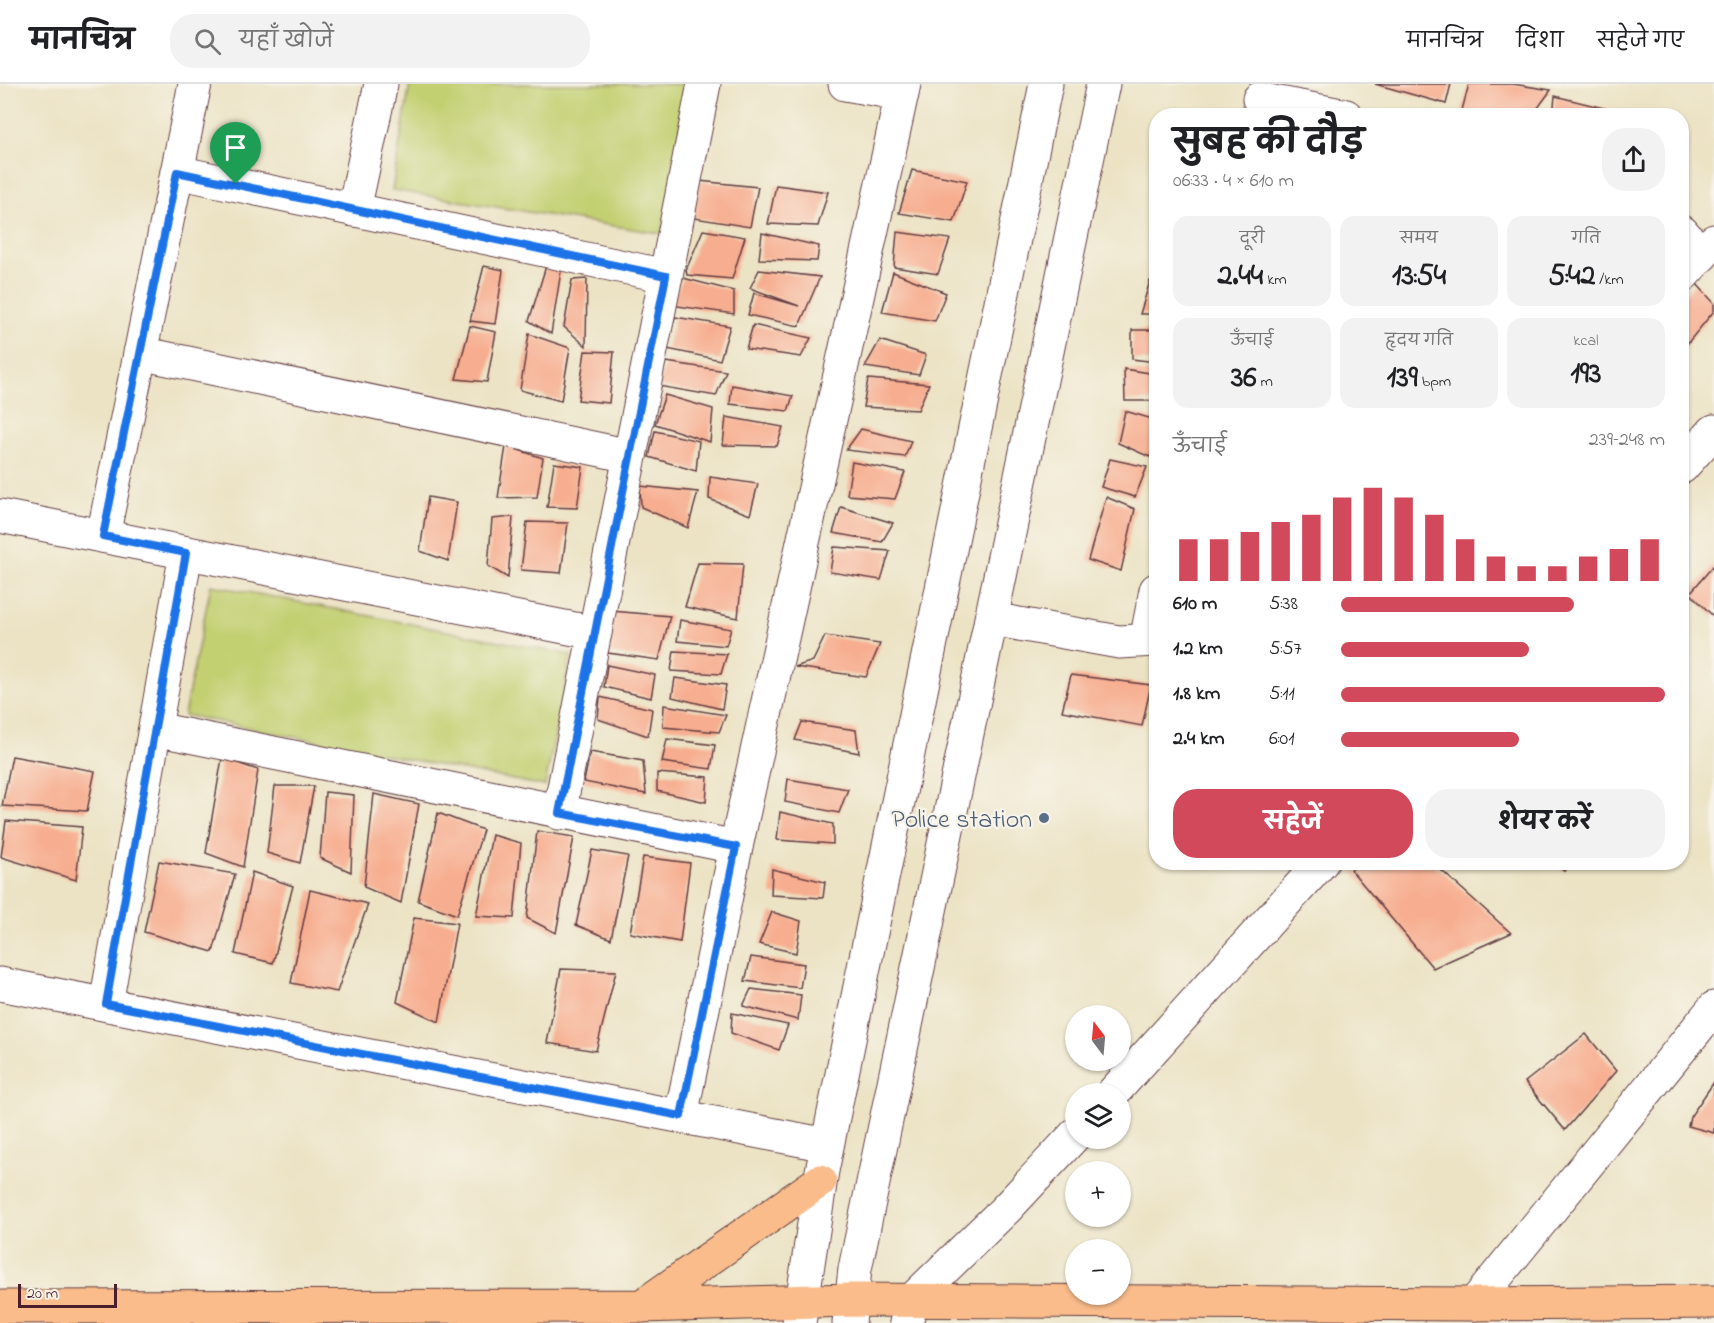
<!DOCTYPE html>
<html lang="hi">
<meta charset="utf-8">
<style>
:root{--surface:#fff;--page:#f2f2f2;--text:#202124;--muted:#757577;--line:#e0e0e0;--accent:#d1495b}
body{margin:0;font-family:"Indie Flower","Playpen Sans Deva",sans-serif;background:var(--page);color:var(--text);height:100vh;display:flex;flex-direction:column;font-size:22px;white-space:nowrap}
*{box-sizing:border-box;margin:0}
p{font-size:20px;color:var(--muted)}
.icon{flex:none;width:33px;height:33px;fill:none;stroke:currentColor;stroke-width:2;stroke-linecap:round;stroke-linejoin:round}
.map{position:relative;flex:1;overflow:hidden}
.sheet{position:absolute;left:1149px;top:24px;width:540px;height:762px;display:flex;flex-direction:column;background:var(--surface);border-radius:24px;box-shadow:0 2px 4px #0004}
.sheet>*{flex:none}
.needle{width:39px;rotate:344deg}
.controls{position:absolute;left:1065px;top:921px;display:grid;gap:12px}
.controls a{display:grid;place-items:center;width:66px;height:66px;border-radius:50%;background:var(--surface);box-shadow:0 2px 4px #0004;font-size:30px}
.scale{position:absolute;left:18px;bottom:15px;width:99px;box-sizing:border-box;padding-left:6px;border:3px solid #4a1f2b;border-top:0;font-size:16px;line-height:21px;white-space:nowrap;color:#4a1f2b;-webkit-text-stroke:4px #f7f3e8;paint-order:stroke}
.pin{position:absolute;display:grid;place-items:center;width:51px;height:51px;color:#fff;margin:-62px -26px;border-radius:50% 50% 50% 0;rotate:-45deg;box-shadow:0 0 6px #0007}
.pin .icon{rotate:45deg}
.round{display:grid;place-items:center;flex:none;width:63px;height:63px;border-radius:24px;background:var(--page)}
.summary{display:flex;align-items:center;justify-content:space-between;height:102px;padding:0 24px}
h1{font-size:33px;font-weight:700;line-height:45px}
.figures{display:grid;grid-template-columns:repeat(3,1fr);gap:9px;height:102px;padding:6px 24px}
.figures div{display:grid;align-content:center;border-radius:15px;background:var(--page);text-align:center}
.figures b{font-size:30px;font-weight:700}
.figures small{font-size:16px;font-weight:400}
.figures p{font-size:16px}
.chart{height:168px;padding:12px 24px}
.chart p{display:flex;justify-content:space-between}
.chart svg{width:100%;height:108px;margin-top:6px;stroke:var(--accent);stroke-width:6}
.cta{display:flex;gap:12px;margin-top:auto;padding:12px 24px}
.cta a{flex:1;height:69px;border-radius:24px;background:var(--accent);color:#fff;font-size:24px;font-weight:700;line-height:69px;text-align:center}
.cta a+a{background:var(--page);color:var(--text)}
ul{padding:0 24px;list-style:none;font-size:20px}
li{display:grid;grid-template-columns:96px 72px 1fr;align-items:center;height:45px}
li i{height:15px;border-radius:8px;background:var(--accent)}
header{display:flex;align-items:center;gap:36px;box-sizing:border-box;height:84px;padding:0 30px;background:var(--surface);border-bottom:2px solid var(--line)}
header strong{font-size:28px}
nav{display:flex;gap:33px;margin-inline-start:auto;font-size:21px}
.search{width:420px;height:54px;background:var(--page);display:flex;align-items:center;gap:15px;box-sizing:border-box;padding:0 21px;border-radius:24px;color:var(--muted);font-size:22px}
.map>svg:first-child{display:block}
</style>
<header>
<strong>मानचित्र</strong>
<div class="search"><svg class="icon" aria-label="search" viewBox="0 0 24 24"><circle cx="10" cy="10" r="6"/><path d="M15 15l6 6"/></svg>यहाँ खोजें</div>
<nav><a>मानचित्र</a><a>दिशा</a><a>सहेजे गए</a></nav>
</header>
<div class="map">
<svg width="1714" height="1239" viewBox="0 0 1714 1239">
<rect width="100%" height="100%" fill="#f7f3e8"/>
<filter id="ink" filterUnits="userSpaceOnUse"><feTurbulence type="fractalNoise" baseFrequency=".0167" numOctaves="2"/><feDisplacementMap in="SourceGraphic" scale="12" xChannelSelector="R" yChannelSelector="G"/><feConvolveMatrix kernelMatrix="1 2 1 2 8 2 1 2 1" color-interpolation-filters="sRGB"/></filter>
<filter id="wash" filterUnits="userSpaceOnUse"><feTurbulence type="fractalNoise" baseFrequency=".008" numOctaves="4" result="noise"/><feDisplacementMap in="SourceGraphic" scale="24" xChannelSelector="R" yChannelSelector="G"/><feGaussianBlur stdDeviation="1.35" result="paint"/><feColorMatrix in="noise" values="0 0 0 0 0 0 0 0 0 0 0 0 0 0 0 0 0 1.4 0 .05"/><feComposite in="paint" operator="in"/></filter>
<g filter="url(#wash)">
<rect width="100%" height="100%" fill="#ece3c5"/>
<g fill="#c3d072" stroke="#86784e" stroke-width="1.5">
<polygon points="410,0 688,0 663,150 392,106"/>
<polygon points="211,501 571,571 545,702 184,631"/>
</g>
<g id="blocks">
<g fill="#f7ad8f">
<polygon points="1375,0 1451,0 1446,20"/>
<polygon points="1469,0 1513,0 1551,6 1532,32 1461,30"/>
<polygon points="1555,12 1632,31 1632,32 1553,32"/>
<polygon points="912,86 967,97 954,138 899,129"/>
<polygon points="699,97 758,103 750,143 694,134"/>
<polygon points="776,101 828,108 818,142 768,140"/>
<polygon points="703,146 745,153 732,195 687,191 686,186"/>
<polygon points="897,148 950,155 938,190 894,183"/>
<polygon points="762,149 819,162 817,177 759,175"/>
<polygon points="484,182 503,186 495,240 470,237"/>
<polygon points="546,182 561,187 551,250 529,237"/>
<polygon points="759,186 820,193 799,242 748,231 754,209 799,222 750,204"/>
<polygon points="893,188 946,209 935,237 882,228"/>
<polygon points="683,194 734,207 734,230 670,221"/>
<polygon points="587,195 586,262 564,243 572,196"/>
<polygon points="1150,197 1156,199 1156,230 1140,230"/>
<polygon points="1696,199 1714,219 1714,227 1682,266 1682,215"/>
<polygon points="675,233 730,242 720,276 667,265"/>
<polygon points="753,241 811,254 801,273 746,265"/>
<polygon points="470,242 496,248 487,298 456,295"/>
<polygon points="1132,246 1156,246 1156,278 1132,275"/>
<polygon points="529,250 570,264 561,317 520,306"/>
<polygon points="880,256 926,271 919,291 865,283"/>
<polygon points="585,267 614,268 609,319 578,316"/>
<polygon points="666,278 726,287 716,312 658,302"/>
<polygon points="1124,285 1156,290 1156,317 1125,317"/>
<polygon points="868,295 929,300 918,326 863,323"/>
<polygon points="732,301 793,312 788,327 730,320"/>
<polygon points="665,311 713,325 710,358 655,340"/>
<polygon points="1125,327 1156,336 1156,359 1150,373 1118,359"/>
<polygon points="726,333 783,343 777,362 723,361"/>
<polygon points="861,345 911,357 905,373 846,366"/>
<polygon points="655,347 699,357 696,387 649,373"/>
<polygon points="506,362 543,374 537,413 498,414"/>
<polygon points="1110,375 1147,383 1135,413 1101,403"/>
<polygon points="852,378 905,388 895,415 847,411"/>
<polygon points="554,379 583,383 577,424 547,423"/>
<polygon points="710,393 758,400 750,431 709,415"/>
<polygon points="640,402 698,408 688,444 641,423"/>
<polygon points="428,413 457,418 448,477 420,467"/>
<polygon points="1106,413 1135,425 1121,487 1088,476"/>
<polygon points="841,423 893,439 882,458 833,449"/>
<polygon points="513,433 508,494 488,482 492,435"/>
<polygon points="527,438 568,439 561,489 521,486"/>
<polygon points="834,463 890,467 881,496 830,488"/>
<polygon points="698,479 743,480 738,534 685,523"/>
<polygon points="1714,481 1714,533 1690,509"/>
<polygon points="611,527 670,532 659,576 608,569"/>
<polygon points="680,536 731,545 726,562 677,557"/>
<polygon points="825,552 880,560 866,593 795,583 813,577"/>
<polygon points="674,567 727,570 721,590 671,587"/>
<polygon points="607,581 655,591 651,614 604,603"/>
<polygon points="1071,591 1151,601 1142,642 1062,627"/>
<polygon points="675,594 726,601 722,625 672,613"/>
<polygon points="600,613 652,625 648,652 598,635"/>
<polygon points="664,621 726,631 719,648 663,643"/>
<polygon points="802,638 856,646 859,669 795,656"/>
<polygon points="667,655 715,661 711,685 662,678"/>
<polygon points="590,668 643,677 646,710 584,698"/>
<polygon points="12,672 95,687 87,727 2,722"/>
<polygon points="222,674 258,686 243,783 206,769"/>
<polygon points="657,689 708,693 706,718 657,707"/>
<polygon points="788,695 848,705 839,729 785,718"/>
<polygon points="275,702 314,702 300,779 267,769"/>
<polygon points="325,708 354,711 351,788 320,774"/>
<polygon points="374,710 419,720 401,819 364,803"/>
<polygon points="780,728 833,740 833,760 777,756"/>
<polygon points="438,729 483,746 457,831 418,817"/>
<polygon points="6,737 82,743 76,796 1,773"/>
<polygon points="537,747 574,753 556,849 527,834"/>
<polygon points="492,751 521,759 514,834 476,832"/>
<polygon points="592,766 628,772 611,855 576,841"/>
<polygon points="643,773 690,779 680,858 630,849"/>
<polygon points="159,777 235,790 213,868 144,848"/>
<polygon points="1359,778 1432,778 1511,849 1433,884 1351,786"/>
<polygon points="1555,778 1571,778 1564,787"/>
<polygon points="772,785 825,798 823,814 771,811"/>
<polygon points="252,788 293,802 273,879 235,870"/>
<polygon points="310,806 368,820 337,908 291,899"/>
<polygon points="772,828 801,837 796,869 759,860"/>
<polygon points="414,834 457,839 439,938 397,918"/>
<polygon points="751,873 804,880 800,904 745,897"/>
<polygon points="561,885 616,887 596,967 547,959"/>
<polygon points="751,905 801,911 798,936 743,922"/>
<polygon points="732,929 788,941 779,966 731,949"/>
<polygon points="1586,950 1616,987 1565,1046 1525,998"/>
<polygon points="1714,998 1714,1049 1688,1042 1690,1033"/>
</g>
</g>
</g>
<g filter="url(#ink)">
<use href="#blocks" fill-opacity="0" stroke="#623c42" stroke-width="1.5"/>
<g fill="none" stroke-linecap="round" stroke-linejoin="round">
<g stroke="#623c42" stroke-width="35">
<g id="minor">
<polyline points="845,0 902,10"/>
<polyline points="1259,15 1346,32"/>
<polyline points="177,88 666,192"/>
<polyline points="354,126 381,0"/>
<polyline points="1682,148 1702,171"/>
<polyline points="1682,192 1714,157"/>
<polyline points="140,269 630,372"/>
<polyline points="1682,383 1714,347"/>
<polyline points="0,432 595,549"/>
<polyline points="103,452 195,0"/>
<polyline points="1156,506 1149,542 1156,553"/>
<polyline points="991,535 1119,558 1156,556"/>
<polyline points="155,645 736,763"/>
<polyline points="559,729 704,0"/>
<polyline points="0,900 827,1061"/>
<polyline points="106,920 186,469"/>
<polyline points="1112,1010 1322,778"/>
<polyline points="681,1032 736,763 904,0"/>
<polyline points="1474,1220 1714,924"/>
<polyline points="799,1239 822,1087 1046,0"/>
<polyline points="849,1239 855,1185 1103,0"/>
<polyline points="906,1239 912,1216 1006,1125 1076,1050"/>
</g>
</g>
<g stroke="#623c42" stroke-width="35">
<g id="major">
<polyline points="642,1222 820,1097"/>
<polyline points="0,1223 642,1222 851,1216 1474,1220 1714,1218"/>
</g>
</g>
<use href="#minor" stroke="#fff" stroke-width="33"/>
<use href="#major" stroke="#f9bc8a" stroke-width="33"/>
</g>
</g>
<g fill="none" stroke-linecap="round" stroke-linejoin="round" filter="url(#ink)">
<g stroke="#fff" stroke-width="12">
<polygon id="route" points="177,88 666,192 559,729 736,763 681,1032 106,920 186,469 103,452"/>
</g>
<use href="#route" stroke="#1a73e8" stroke-width="8"/>
</g>
<circle fill="#5c6f8a" stroke="#f7f3e8" stroke-width="2" cx="1044" cy="734" r="6"/>
<g text-anchor="middle" stroke-width="4.5" stroke-linejoin="round" paint-order="stroke">
<g font-size="26" fill="#4e5e75" stroke="#f7f3e8" text-anchor="end">
<text x="1032" y="743">Police station</text>
</g>
</g>
</svg>
<div class="controls">
<a><svg class="needle" viewBox="-14 -14 28 28"><path d="M0-13l5 13h-10z" fill="#e53935"/><path d="M0 13l5-13h-10z" fill="#757577"/></svg></a>
<a><svg class="icon" aria-label="layers" viewBox="0 0 24 24"><path d="M12 4l9 5-9 5-9-5zM3 14l9 5 9-5"/></svg></a>
<a>+</a>
<a>−</a>
</div>
<div class="scale">20 m</div>
<div class="pin" style="left:236px;top:100px;background:#1e9e55"><svg class="icon" aria-label="arrive" viewBox="0 0 24 24"><path d="M6 21V4h12l-3 4 3 4H6"/></svg></div>
<section class="sheet">
<div class="summary"><div><h1>सुबह की दौड़</h1><p>06:33 · 4 × 610 m</p></div><a class="round"><svg class="icon" aria-label="share" viewBox="0 0 24 24"><path d="M12 15V3M7 8l5-5 5 5M5 13v7h14v-7"/></svg></a></div>
<div class="figures">
<div><p>दूरी</p><b>2.44<small> km</small></b></div>
<div><p>समय</p><b>13:54</b></div>
<div><p>गति</p><b>5:42<small> /km</small></b></div>
</div>
<div class="figures">
<div><p>ऊँचाई</p><b>36<small> m</small></b></div>
<div><p>हृदय गति</p><b>139<small> bpm</small></b></div>
<div><p>kcal</p><b>193</b></div>
</div>
<div class="chart"><p><span>ऊँचाई</span>239–248 m</p>
<svg viewBox="0 0 160 44" preserveAspectRatio="none"><path d="M5 44V27M15 44V27M25 44V24M35 44V20M45 44V17M55 44V10M65 44V6M75 44V10M85 44V17M95 44V27M105 44V34M115 44V38M125 44V38M135 44V34M145 44V31M155 44V27"/></svg>
</div>
<ul>
<li><b>610 m</b>5:38<i style="width:72%"></i></li>
<li><b>1.2 km</b>5:57<i style="width:58%"></i></li>
<li><b>1.8 km</b>5:11<i style="width:100%"></i></li>
<li><b>2.4 km</b>6:01<i style="width:55%"></i></li>
</ul>
<div class="cta"><a>सहेजें</a><a>शेयर करें</a></div>
</section>
</div>
